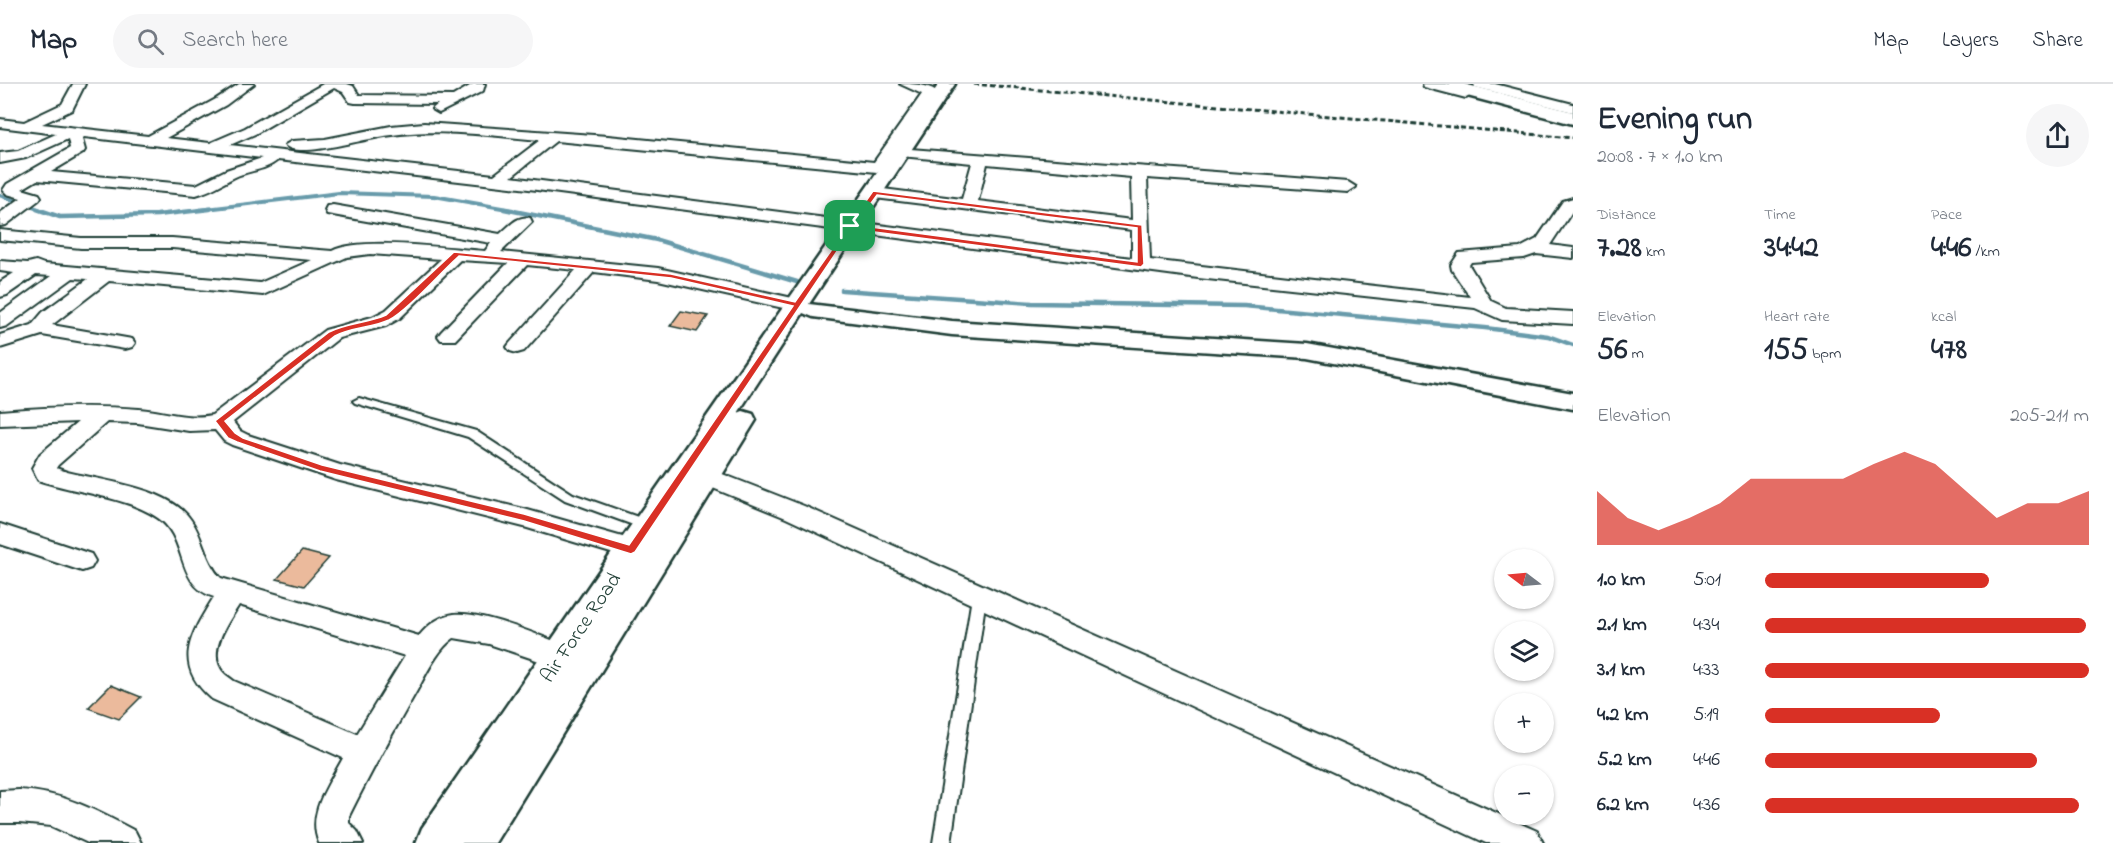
<!DOCTYPE html>
<meta charset="utf-8">
<style>
:root{--surface:#fff;--page:#f6f6f7;--text:#1f2937;--muted:#747a83;--line:#e0e1e3;--accent:#d93025}
body{margin:0;font-family:"Indie Flower",sans-serif;background:var(--page);color:var(--text);height:100vh;display:flex;flex-direction:column;font-size:22px;white-space:nowrap}
*{box-sizing:border-box;margin:0}
p{font-size:20px;color:var(--muted)}
.icon{flex:none;width:33px;height:33px;fill:none;stroke:currentColor;stroke-width:2;stroke-linecap:round;stroke-linejoin:round}
.map{position:relative;flex:1;overflow:hidden}
.side{display:flex;flex-direction:column;background:var(--surface);width:540px}
.side>*{flex:none}
.needle{width:39px;rotate:286deg}
.buttons{position:absolute;left:1494px;top:465px;display:grid;gap:12px}
.buttons a{display:grid;place-items:center;width:60px;height:60px;border-radius:50%;background:var(--surface);box-shadow:0 2px 4px #0004;font-size:30px}
.pin{position:absolute;display:grid;place-items:center;width:51px;height:51px;color:#fff;margin:-26px;border-radius:12px;box-shadow:0 3px 9px #0006}
.round{display:grid;place-items:center;flex:none;width:63px;height:63px;border-radius:32px;background:var(--page)}
.summary{display:flex;align-items:center;justify-content:space-between;height:102px;padding:0 24px}
h1{font-size:33px;font-weight:700;line-height:45px}
.figures{display:grid;grid-template-columns:repeat(3,1fr);gap:9px;height:102px;padding:6px 24px}
.figures div{display:grid;align-content:center}
.figures b{font-size:30px;font-weight:700}
.figures small{font-size:16px;font-weight:400}
.figures p{font-size:16px}
.chart{height:168px;padding:12px 24px}
.chart p{display:flex;justify-content:space-between}
.chart svg{width:100%;height:108px;margin-top:6px;fill:var(--accent);opacity:.7}
ul{padding:0 24px;list-style:none;font-size:20px}
li{display:grid;grid-template-columns:96px 72px 1fr;align-items:center;height:45px}
li i{height:15px;border-radius:8px;background:var(--accent)}
header{display:flex;align-items:center;gap:36px;box-sizing:border-box;height:84px;padding:0 30px;background:var(--surface);border-bottom:2px solid var(--line)}
header strong{font-size:28px}
nav{display:flex;gap:33px;margin-inline-start:auto;font-size:21px}
.search{width:420px;height:54px;background:var(--page);display:flex;align-items:center;gap:15px;box-sizing:border-box;padding:0 21px;border-radius:33px;color:var(--muted);font-size:22px}
main{display:flex;flex:1;min-height:0}
.map>svg:first-child{display:block}
</style>
<header>
<strong>Map</strong>
<div class="search"><svg class="icon" aria-label="search" viewBox="0 0 24 24"><circle cx="10" cy="10" r="6"/><path d="M15 15l6 6"/></svg>Search here</div>
<nav><a>Map</a><a>Layers</a><a>Share</a></nav>
</header>
<main>
<div class="map">
<svg width="1573" height="759" viewBox="0 0 1573 759">
<rect width="100%" height="100%" fill="#fff"/>
<filter id="ink" filterUnits="userSpaceOnUse"><feTurbulence type="fractalNoise" baseFrequency=".0167" numOctaves="2"/><feDisplacementMap in="SourceGraphic" scale="12" xChannelSelector="R" yChannelSelector="G"/><feConvolveMatrix kernelMatrix="1 2 1 2 8 2 1 2 1" color-interpolation-filters="sRGB"/></filter>
<g filter="url(#ink)">
<g fill="none" stroke-linecap="round" stroke-linejoin="round">
<g stroke="#689bab" stroke-width="4">
<polyline points="0,111 41,126"/>
<polyline points="198,126 339,109 434,112 513,126"/>
</g>
<g stroke="#689bab" stroke-width="4.5">
<polyline points="37,125 60,133 157,131 210,125"/>
<polyline points="504,125 657,156 797,198"/>
<polyline points="842,206 1032,219 1244,222 1485,244 1548,252 1573,261"/>
</g>
</g>
<g fill="#ebba9c" stroke="#1f3d34" stroke-width="1.5">
<polygon points="681,227 708,232 697,248 670,242"/>
<polygon points="302,467 329,474 304,502 277,495"/>
<polygon points="111,601 141,613 119,635 88,624"/>
</g>
<g fill="none" stroke-linecap="round" stroke-linejoin="round">
<g stroke="#1f3d34" stroke-width="4">
<g id="service">
<polygon points="359,314 476,347 573,410 652,438 653,441 652,444 647,446 565,416 468,353 355,319 353,317"/>
<polygon points="979,507 984,509 986,513 951,759 933,759 972,513 974,509"/>
</g>
</g>
<g stroke="#1f3d34" stroke-width="4">
<g id="minor">
<path d="M73 0H85L72 26 42 40 148 52 216 15 239 0H254L226 21 166 54 210 59 245 44 323 0H347L353 2 359 11 453 12 473 0H485L483 7 439 29 432 25 438 20 355 19 350 18 343 8 334 4 255 50 230 61 494 91 540 56C483 51 426 42 370 55 353 58 296 74 285 61L292 57 325 55 391 42 424 39 608 52 874 78 922 10 900 0C917 0 932 0 945 14L938 18 931 16 897 64 1348 98 1356 103 1348 108 1147 94 1150 176 1470 213 1452 186 1451 181 1459 169 1520 164 1537 155 1563 117 1573 114V126L1550 161 1573 164V174L1536 170 1524 174 1471 178 1469 181 1491 217 1506 224 1573 228V240L1502 236 1475 224 1198 194 537 106 278 76C265 87 249 86 235 93 221 100 211 107 196 111L37 96 22 105 39 110 41 113 39 116 6 141 0 142V129L21 114 7 110 3 106 7 100 70 64 68 55 26 74 0 79V69L18 67 56 50 0 43V35L24 38 62 20ZM84 53 262 74 226 86 196 101 51 88 83 69 85 66 82 55ZM556 57 877 88 882 86 883 81 894 69 901 72 972 79 962 115 875 104 867 109 875 114 1132 146V174L511 93ZM987 80 1131 93 1132 136 978 117Z"/>
<polygon points="1423,0 1444,0 1471,7 1473,10 1466,14 1424,3"/>
<polygon points="1474,0 1495,0 1573,20 1573,28 1475,3"/>
<path d="M333 121 500 150C510 142 517 131 530 134L532 138 501 168 658 184 797 215 804 217 807 221 804 225 797 227 658 196 594 188 524 267 517 269 510 267 507 263 510 259 576 186 527 181 455 256H441L438 252 441 248 508 179 460 176 400 234 386 242 339 254 233 338 240 347 248 351 340 381 524 425 640 458 644 465 640 472 631 475 524 443 336 396 232 361 224 357 215 346 189 347 138 339 107 338 58 381 56 384 67 388C103 397 170 404 191 436 204 455 205 478 221 494L419 552C428 541 439 532 454 530 482 527 542 553 570 563L575 572 570 581 560 584 489 560 454 554C436 567 426 591 415 610 392 650 370 690 349 732V739L357 747 363 759H319C306 729 329 701 343 674L212 615C172 581 190 551 214 513 175 501 188 454 158 434 126 412 75 409 38 396L32 384 40 370 78 338 0 341V327C46 323 93 321 139 325 164 327 187 336 212 331L325 246 372 233 386 226 441 175 370 170 347 173 263 211 109 197 52 241 132 255 135 259 132 263 125 265 42 251 0 264V251L32 241 43 228 88 195 73 194 7 242 0 244V229L51 192 36 191 7 211 0 213V198L14 189 0 187V177L28 179 36 177 44 180 260 199 312 176 172 164H81L0 156V146L81 154H172L332 167C363 152 449 165 485 167L491 159 327 130 325 126 327 122ZM239 521 405 572 357 650 234 597C229 593 222 589 220 584 209 564 229 537 239 521Z"/>
<polygon points="707,384 804,422 1537,747 1543,759 1486,759 786,434 698,398 695,392 698,386"/>
<polygon points="0,440 91,470 95,477 91,484 82,487 0,460"/>
<path d="M19 706C62 708 98 727 135 747L141 759H88L51 742 19 739H0V707Z"/>
</g>
</g>
<g stroke="#1f3d34" stroke-width="5">
<polygon id="tertiary" points="939,0 955,0 809,220 952,237 1307,260 1573,309 1573,325 1307,274 952,251 813,233 803,229 738,329 743,327 753,330 756,336 495,759 416,759 422,744 620,457"/>
</g>
<g stroke="#1f3d34" stroke-width="5">
<polygon id="primary" points="1434,0 1464,0 1573,28 1573,40 1437,4"/>
</g>
<use href="#service" fill="#fff" fill-rule="evenodd"/>
<use href="#minor" fill="#fff" fill-rule="evenodd"/>
<use href="#tertiary" fill="#fff" fill-rule="evenodd"/>
<use href="#primary" fill="#fff" fill-rule="evenodd"/>
<polyline stroke="#1f3d34" stroke-width="3" stroke-dasharray="5 3" stroke-linecap="butt" points="974,0 1573,54"/>
</g>
</g>
<path fill="#d93025" stroke="#fff" stroke-width="1.5" fill-rule="evenodd" d="M873 107 1142 141 1144 180 1141 183 852 145 635 468 631 470 524 437 320 387 237 358 228 354 215 337 329 248C347 239 368 239 386 231L454 168 671 190 795 218ZM877 111 1137 144V178L855 141ZM459 172 671 194 793 222 629 461 524 430 322 381 243 354 235 349 225 337 335 252C352 243 372 244 389 236 407 227 442 187 459 172Z"/>
<g text-anchor="middle" stroke-width="4.5" stroke-linejoin="round" paint-order="stroke">
<g font-size="21" fill="#1f3d34" stroke="#fff">
<text transform="translate(580 543) rotate(-56)" y="7">Air Force Road</text>
</g>
</g>
</svg>
<div class="buttons">
<a><svg class="needle" viewBox="-14 -14 28 28"><path d="M0-13l5 13h-10z" fill="#e53935"/><path d="M0 13l5-13h-10z" fill="#747a83"/></svg></a>
<a><svg class="icon" aria-label="layers" viewBox="0 0 24 24"><path d="M12 4l9 5-9 5-9-5zM3 14l9 5 9-5"/></svg></a>
<a>+</a>
<a>−</a>
</div>
<div class="pin" style="left:850px;top:142px;background:#1e9e55"><svg class="icon" aria-label="arrive" viewBox="0 0 24 24"><path d="M6 21V4h12l-3 4 3 4H6"/></svg></div>
</div>
<section class="side">
<div class="summary"><div><h1>Evening run</h1><p>20:08 · 7 × 1.0 km</p></div><a class="round"><svg class="icon" aria-label="share" viewBox="0 0 24 24"><path d="M12 15V3M7 8l5-5 5 5M5 13v7h14v-7"/></svg></a></div>
<div class="figures">
<div><p>Distance</p><b>7.28<small> km</small></b></div>
<div><p>Time</p><b>34:42</b></div>
<div><p>Pace</p><b>4:46<small> /km</small></b></div>
</div>
<div class="figures">
<div><p>Elevation</p><b>56<small> m</small></b></div>
<div><p>Heart rate</p><b>155<small> bpm</small></b></div>
<div><p>kcal</p><b>478</b></div>
</div>
<div class="chart"><p><span>Elevation</span>205–211 m</p>
<svg viewBox="0 0 160 44" preserveAspectRatio="none"><path d="M0 44V22L10 33L20 38L30 33L40 27L50 17L60 17L70 17L80 17L90 11L100 6L110 11L120 22L130 33L140 27L150 27L160 22V44z"/></svg>
</div>
<ul>
<li><b>1.0 km</b>5:01<i style="width:69%"></i></li>
<li><b>2.1 km</b>4:34<i style="width:99%"></i></li>
<li><b>3.1 km</b>4:33<i style="width:100%"></i></li>
<li><b>4.2 km</b>5:19<i style="width:54%"></i></li>
<li><b>5.2 km</b>4:46<i style="width:84%"></i></li>
<li><b>6.2 km</b>4:36<i style="width:97%"></i></li>
</ul>
</section>
</main>
